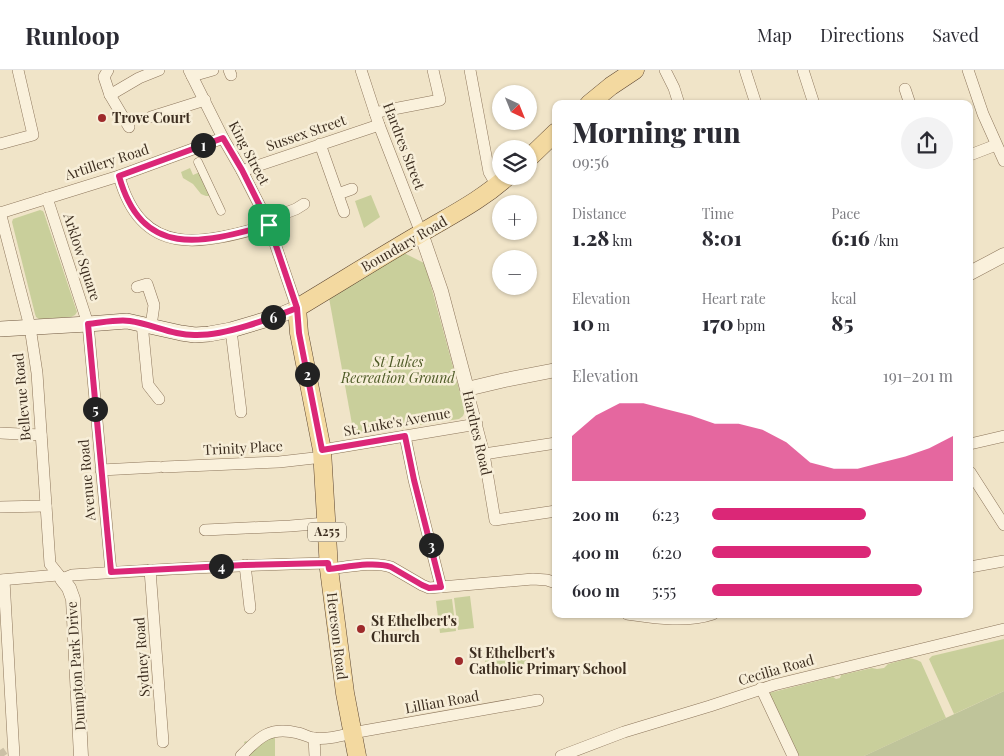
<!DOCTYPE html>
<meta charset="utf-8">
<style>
:root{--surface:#fff;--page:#f2f2f3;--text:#2b2b33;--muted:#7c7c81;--line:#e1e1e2;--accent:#db2777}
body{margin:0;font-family:"Playfair Display",serif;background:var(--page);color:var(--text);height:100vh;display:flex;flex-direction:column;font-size:19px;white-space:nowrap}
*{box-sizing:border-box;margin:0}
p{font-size:16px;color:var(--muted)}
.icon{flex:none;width:28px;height:28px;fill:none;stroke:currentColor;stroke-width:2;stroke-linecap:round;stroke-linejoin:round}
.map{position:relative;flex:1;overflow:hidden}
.details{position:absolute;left:552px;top:30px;width:421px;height:518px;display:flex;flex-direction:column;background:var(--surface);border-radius:10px;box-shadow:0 1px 4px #0004}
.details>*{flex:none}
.needle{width:32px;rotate:137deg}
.controls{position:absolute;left:492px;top:15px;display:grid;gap:10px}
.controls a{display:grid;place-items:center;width:45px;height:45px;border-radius:50%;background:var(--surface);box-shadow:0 1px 4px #0004;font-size:25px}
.pin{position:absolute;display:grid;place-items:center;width:42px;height:42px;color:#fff;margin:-21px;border-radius:10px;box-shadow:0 2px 8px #0006}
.km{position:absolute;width:25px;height:25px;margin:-12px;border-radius:50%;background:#222;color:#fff;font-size:14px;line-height:25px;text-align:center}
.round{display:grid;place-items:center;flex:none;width:52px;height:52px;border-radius:26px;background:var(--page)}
.head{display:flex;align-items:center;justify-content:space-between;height:85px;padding:0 20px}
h1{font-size:28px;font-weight:800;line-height:38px}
.metrics{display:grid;grid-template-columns:repeat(3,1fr);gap:8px;height:85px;padding:5px 20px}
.metrics div{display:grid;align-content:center}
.metrics b{font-size:21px;font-weight:800}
.metrics small{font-size:14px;font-weight:400}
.metrics p{font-size:14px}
.chart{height:140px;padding:10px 20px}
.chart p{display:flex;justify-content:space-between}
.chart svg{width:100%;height:90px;margin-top:5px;fill:var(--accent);opacity:.7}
ul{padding:0 20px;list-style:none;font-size:16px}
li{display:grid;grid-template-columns:80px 60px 1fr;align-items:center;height:38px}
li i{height:12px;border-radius:6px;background:var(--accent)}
header{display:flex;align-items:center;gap:30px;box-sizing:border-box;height:70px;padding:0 25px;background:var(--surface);border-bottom:1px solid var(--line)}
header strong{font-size:24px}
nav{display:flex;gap:28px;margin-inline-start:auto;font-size:18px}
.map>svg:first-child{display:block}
</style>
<header>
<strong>Runloop</strong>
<nav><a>Map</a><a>Directions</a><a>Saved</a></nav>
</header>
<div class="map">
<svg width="1004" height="686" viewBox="0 0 1004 686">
<rect width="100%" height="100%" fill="#f0e4c8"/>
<g fill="#c9cf9b">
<polygon points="190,98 193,105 200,102 212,126 206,126 201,124 193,114 183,108 181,102"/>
<polygon points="371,125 380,147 364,158 355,131"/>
<polygon points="40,140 43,141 44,143 77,242 75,245 71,247 39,249 36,247 35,244 12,152 13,149"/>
<polygon points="404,183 424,193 427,201 465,341 463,346 459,349 354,365 329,228"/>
<polygon points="470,526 474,558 458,560 454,528"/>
<polygon points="452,529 456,561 440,563 436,531"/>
<polygon points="1004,569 1004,621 954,644 929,589 932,586"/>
<polygon points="525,577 526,594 486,599 484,581"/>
<polygon points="910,588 917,590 921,592 946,648 864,686 797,686 769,623 833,607 836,609 840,608 841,605 872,598 877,599 884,598 888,594"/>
<polygon points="275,665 275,686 235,686 245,675 244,672 246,671 249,674"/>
</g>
<polygon fill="#bfc49a" points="1004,621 1004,686 864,686"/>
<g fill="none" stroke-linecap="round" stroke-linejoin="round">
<polyline stroke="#ccc0a6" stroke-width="8" stroke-dasharray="8 4" stroke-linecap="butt" points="0,680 4,686"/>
<g stroke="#8d765c" stroke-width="9">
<polyline id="pedestrian" points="198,92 221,141"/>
</g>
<g stroke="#8d765c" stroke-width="12">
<g id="minor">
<polyline points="108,0 104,7 110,25 129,57"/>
<polyline points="189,0 223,68 242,101 267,150 297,238"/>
<polyline points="229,0 231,5"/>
<polyline points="361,0 379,55 421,163"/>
<polyline points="470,0 489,102 497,116"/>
<polyline points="665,0 674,18 679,34"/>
<polyline points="745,0 756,34"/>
<polyline points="803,0 814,34"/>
<polyline points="968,0 983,44 1004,91"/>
<polyline points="192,6 213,0"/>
<polyline points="905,19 910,34"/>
<polyline points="110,25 139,8 159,0"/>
<polyline points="375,43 383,41 440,30 433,0"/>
<polyline points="151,47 205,30"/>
<polyline points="0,74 33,65 18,0"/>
<polyline points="320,74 344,142"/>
<polyline points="970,85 996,75"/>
<polyline points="242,101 379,55"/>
<path d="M119 106C142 190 203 174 269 155"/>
<polyline points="338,124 352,119"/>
<polyline points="47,128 88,254 111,502"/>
<path d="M0 142 30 257 37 303 50 494 62 509 72 505C158 499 243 495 328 493"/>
<polyline points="0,143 119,106 223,68"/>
<polyline points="267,150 296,139 304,134"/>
<polyline points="137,217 147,214 154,235 151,256"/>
<polyline points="142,253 148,315 159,329"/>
<polyline points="231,260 241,342"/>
<polyline points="467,319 484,384 495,450 556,441"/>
<polyline points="0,363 41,365"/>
<polyline points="405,366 414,410 441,517"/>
<polyline points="970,374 1004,366"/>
<polyline points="322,380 477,354"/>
<polyline points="484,384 556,373"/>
<polyline points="164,397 279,392 323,387"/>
<polyline points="101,400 158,397"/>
<polyline points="970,402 1004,455"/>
<polyline points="0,437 46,436"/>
<polyline points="205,460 290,456 326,453"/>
<polyline points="245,495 250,538"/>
<polyline points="970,497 1004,491"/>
<path d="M329 499C347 497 374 491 391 497L422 515 429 518 533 509 547 510 556 513"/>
<polyline points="150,500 163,672"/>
<polyline points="0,510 58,505"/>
<polyline points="4,510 14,686"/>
<path d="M627 544C655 548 686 553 713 544"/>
<polyline points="761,618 793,686"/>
<polyline points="314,668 315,686"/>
<path d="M241 686C259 667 270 656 298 663 303 664 308 667 313 668 326 670 340 666 352 663L538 630"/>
<polyline points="561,686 624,662 710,636 774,615 1004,559"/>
</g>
</g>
<g stroke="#8d765c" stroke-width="15">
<g id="tertiary">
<polyline points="421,163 441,221 467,319 505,310 556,300"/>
<polyline points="970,203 1004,185"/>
<polyline points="62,509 69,518 73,529 81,686"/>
</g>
</g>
<g stroke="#6f573f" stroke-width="16">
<polyline id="secondary" points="0,259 88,254 127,251 181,263 195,265 209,264 231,260 278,246 297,238"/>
</g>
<g stroke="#5b4430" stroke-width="19">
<g id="primary">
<polyline points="589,34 611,16 635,0"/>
<polyline points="529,88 556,62"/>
<path d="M357 686 345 623 329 499 322 380 299 263 297 238C337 214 377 189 418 165 451 145 479 132 508 106"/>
</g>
</g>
<use href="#pedestrian" stroke="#faf1dc" stroke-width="8"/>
<use href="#minor" stroke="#faf1dc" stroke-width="11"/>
<use href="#tertiary" stroke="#faf1dc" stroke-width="14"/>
<use href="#secondary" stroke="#faf1dc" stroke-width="15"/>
<use href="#primary" stroke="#f3d9a0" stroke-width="18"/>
</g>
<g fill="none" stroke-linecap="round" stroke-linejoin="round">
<g stroke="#fff" stroke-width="10">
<path id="route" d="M269 155C203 173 142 190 119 106L223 68 242 100 267 150 269 155 297 238 299 263 322 380 405 366 414 410 441 517 429 518 422 515 391 497C374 491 347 497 329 499L328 493 244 495 111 502 88 254C100 253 117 249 130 251 152 254 174 266 197 265 227 265 269 249 297 238L269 155"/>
</g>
<use href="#route" stroke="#db2777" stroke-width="6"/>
</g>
<g fill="#9e2a2b" stroke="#f7eed8" stroke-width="2">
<circle cx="102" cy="48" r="5"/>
<circle cx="361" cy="559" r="5"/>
<circle cx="459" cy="591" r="5"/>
</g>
<g text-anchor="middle" stroke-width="5" stroke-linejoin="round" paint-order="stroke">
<rect fill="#f7eed8" stroke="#756857" stroke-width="1" x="308" y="452.5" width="38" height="19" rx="4"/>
<g font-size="12" font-weight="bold" fill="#3d2e20">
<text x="327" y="466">A255</text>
</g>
<g font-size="14" font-weight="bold" fill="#3d2e20" stroke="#f7eed8" text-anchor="start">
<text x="112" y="53">Trove Court</text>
<text x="371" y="556">St Ethelbert's<tspan x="371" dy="16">Church</tspan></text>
<text x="469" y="588">St Ethelbert's<tspan x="469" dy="16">Catholic Primary School</tspan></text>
</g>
<g font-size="14" fill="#3d2e20" stroke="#f7eed8">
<text transform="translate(306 63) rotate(-19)" y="5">Sussex Street</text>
<text transform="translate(404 76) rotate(69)" y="5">Hardres Street</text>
<text transform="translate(249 83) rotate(62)" y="5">King Street</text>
<text transform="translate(107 92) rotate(-18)" y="5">Artillery Road</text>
<text transform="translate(404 174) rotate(-30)" y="5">Boundary Road</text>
<text transform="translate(82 187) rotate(72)" y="5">Arklow Square</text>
<text transform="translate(22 327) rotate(-95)" y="5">Bellevue Road</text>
<text transform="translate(397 352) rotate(-10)" y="5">St. Luke's Avenue</text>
<text transform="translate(477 363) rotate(77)" y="5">Hardres Road</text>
<text transform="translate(243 378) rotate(-3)" y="5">Trinity Place</text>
<text transform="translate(87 410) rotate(-95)" y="5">Avenue Road</text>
<text transform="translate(337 566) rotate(83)" y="5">Hereson Road</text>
<text transform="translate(142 587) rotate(-94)" y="5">Sydney Road</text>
<text transform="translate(76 596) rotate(-94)" y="5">Dumpton Park Drive</text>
<text transform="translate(776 600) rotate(-16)" y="5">Cecilia Road</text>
<text transform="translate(442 632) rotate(-10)" y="5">Lillian Road</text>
</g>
<g font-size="14" font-style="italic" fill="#4d5a26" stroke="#f7eed8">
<text x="398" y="297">St Lukes<tspan x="398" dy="16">Recreation Ground</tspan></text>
</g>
</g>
</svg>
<div class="controls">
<a><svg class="needle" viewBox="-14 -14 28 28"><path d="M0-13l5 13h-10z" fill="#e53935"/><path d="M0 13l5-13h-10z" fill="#7c7c81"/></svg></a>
<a><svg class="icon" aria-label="layers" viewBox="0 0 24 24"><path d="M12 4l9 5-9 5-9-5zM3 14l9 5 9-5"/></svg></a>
<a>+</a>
<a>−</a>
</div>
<div class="pin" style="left:269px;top:155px;background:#1e9e55"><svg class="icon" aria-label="arrive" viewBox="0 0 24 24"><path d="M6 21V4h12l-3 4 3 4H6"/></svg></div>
<b class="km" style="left:203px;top:75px">1</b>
<b class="km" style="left:307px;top:304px">2</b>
<b class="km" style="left:431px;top:475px">3</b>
<b class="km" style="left:221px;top:496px">4</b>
<b class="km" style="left:95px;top:339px">5</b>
<b class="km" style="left:273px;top:247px">6</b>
<section class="details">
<div class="head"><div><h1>Morning run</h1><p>09:56</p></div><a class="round"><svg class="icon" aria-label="share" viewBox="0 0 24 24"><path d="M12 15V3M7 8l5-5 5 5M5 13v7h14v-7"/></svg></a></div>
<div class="metrics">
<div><p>Distance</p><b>1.28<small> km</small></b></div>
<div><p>Time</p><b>8:01</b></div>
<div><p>Pace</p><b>6:16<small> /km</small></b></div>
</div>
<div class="metrics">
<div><p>Elevation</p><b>10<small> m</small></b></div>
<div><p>Heart rate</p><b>170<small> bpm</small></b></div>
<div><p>kcal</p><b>85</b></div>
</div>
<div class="chart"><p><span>Elevation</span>191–201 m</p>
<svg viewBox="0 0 160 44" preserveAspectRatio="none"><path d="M0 44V22L10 12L20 6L30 6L40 9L50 12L60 16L70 16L80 19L90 25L100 35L110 38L120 38L130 35L140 32L150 28L160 22V44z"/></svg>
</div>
<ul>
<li><b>200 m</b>6:23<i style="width:64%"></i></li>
<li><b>400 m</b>6:20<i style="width:66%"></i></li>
<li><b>600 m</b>5:55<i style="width:87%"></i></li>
</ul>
</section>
</div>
